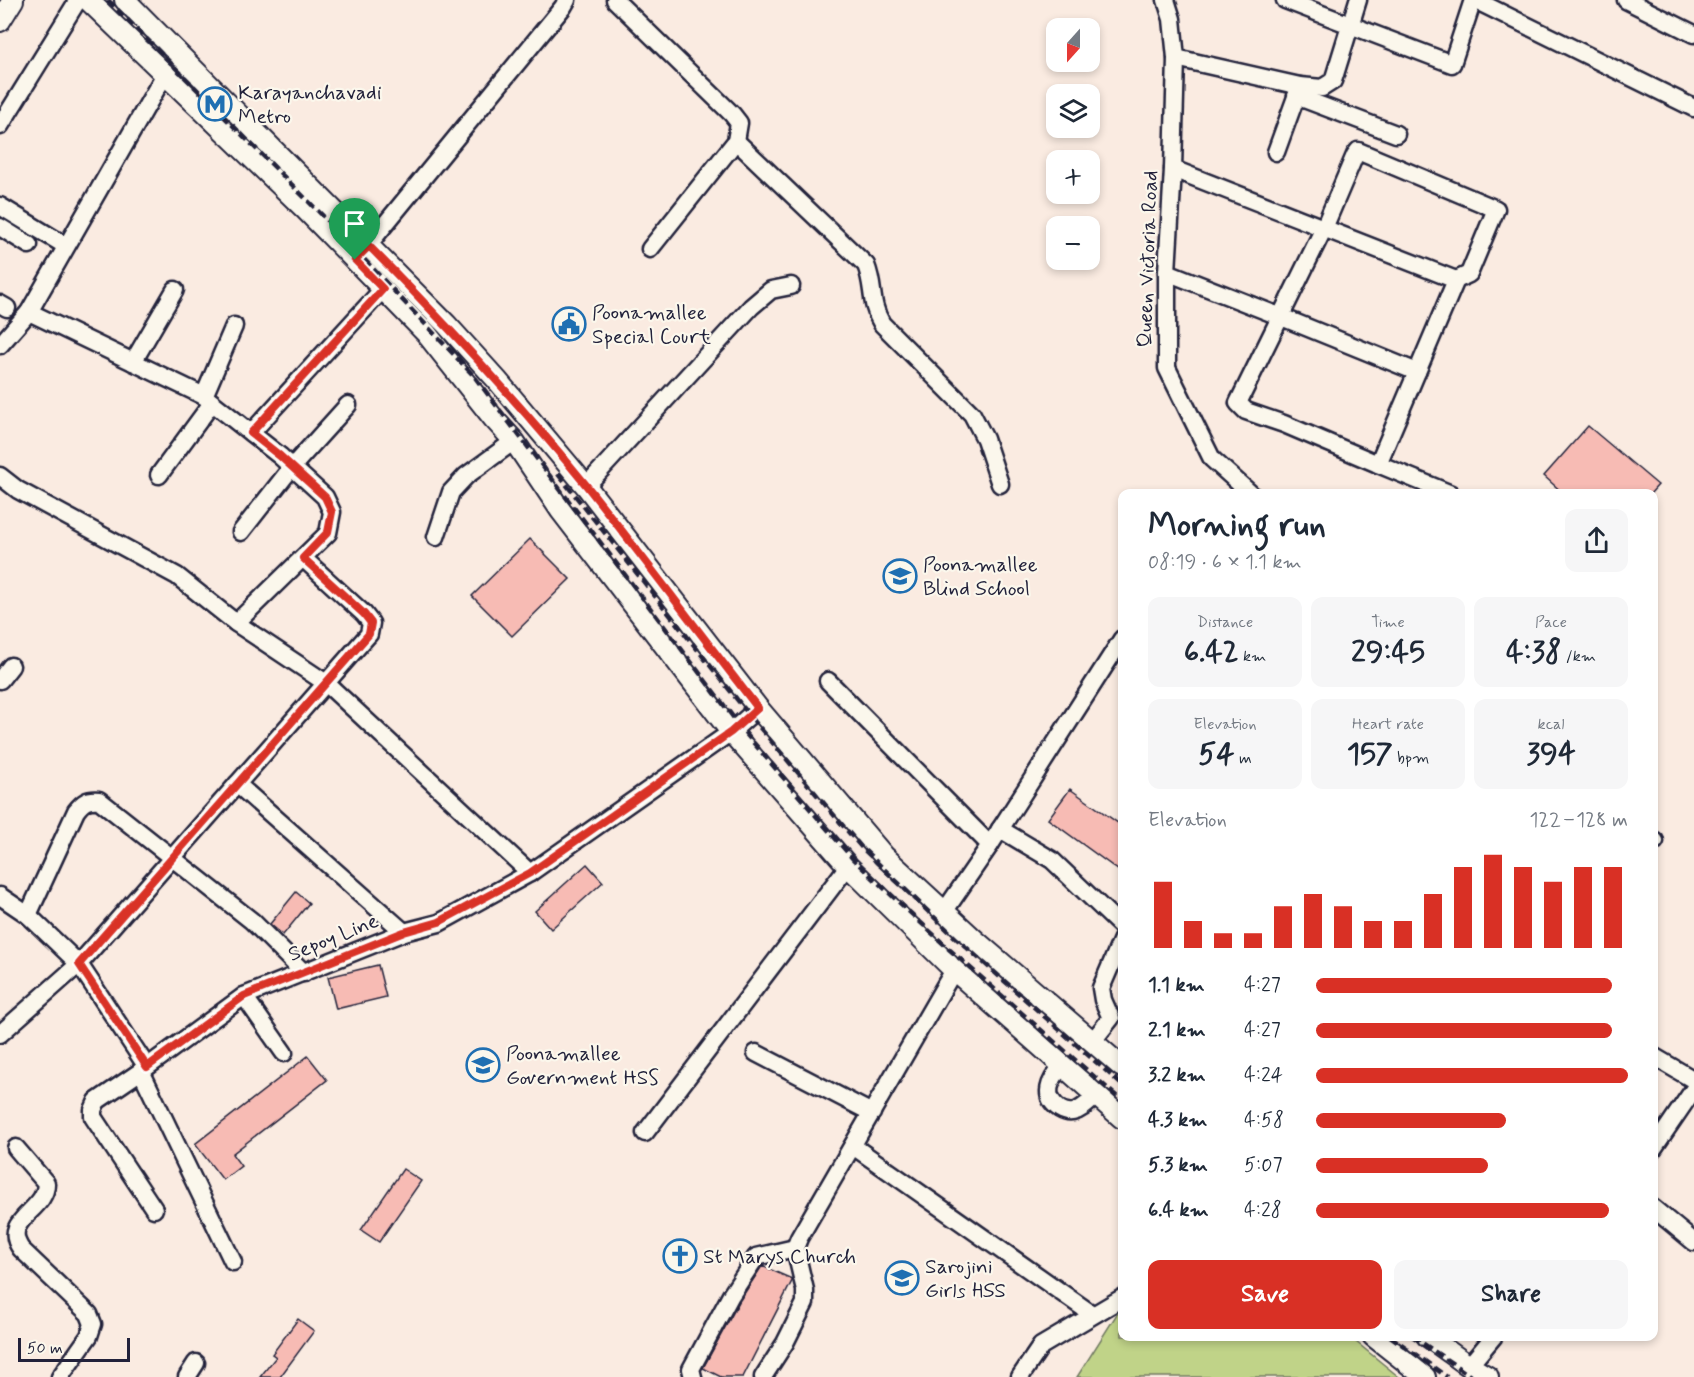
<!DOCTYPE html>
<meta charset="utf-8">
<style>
:root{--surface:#fff;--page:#f6f6f7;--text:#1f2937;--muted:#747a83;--accent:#d93025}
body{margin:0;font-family:Mynerve,sans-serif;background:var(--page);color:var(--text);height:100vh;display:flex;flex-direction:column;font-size:22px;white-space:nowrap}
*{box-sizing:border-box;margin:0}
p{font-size:20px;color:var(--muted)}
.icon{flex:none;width:33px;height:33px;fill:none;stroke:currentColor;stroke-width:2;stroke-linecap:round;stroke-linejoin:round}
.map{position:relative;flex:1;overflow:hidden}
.panel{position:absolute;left:1118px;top:489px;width:540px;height:852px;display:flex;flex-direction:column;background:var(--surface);border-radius:12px;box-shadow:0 3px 9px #0003}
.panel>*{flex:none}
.needle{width:39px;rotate:201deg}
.tools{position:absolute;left:1046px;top:18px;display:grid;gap:12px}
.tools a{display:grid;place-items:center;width:54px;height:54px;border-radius:12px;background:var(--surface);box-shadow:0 3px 9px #0003;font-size:30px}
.scale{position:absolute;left:18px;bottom:15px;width:112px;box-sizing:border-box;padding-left:6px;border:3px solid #22223b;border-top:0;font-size:16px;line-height:21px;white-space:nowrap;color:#22223b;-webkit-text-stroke:4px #fbf7ec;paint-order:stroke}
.pin{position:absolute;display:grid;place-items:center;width:51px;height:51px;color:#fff;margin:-62px -26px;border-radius:50% 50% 50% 0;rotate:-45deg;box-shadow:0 0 6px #0007}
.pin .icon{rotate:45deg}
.round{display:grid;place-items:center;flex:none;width:63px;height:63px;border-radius:12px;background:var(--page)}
.summary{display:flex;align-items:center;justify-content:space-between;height:102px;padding:0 30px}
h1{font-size:33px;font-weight:700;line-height:45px}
.metrics{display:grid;grid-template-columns:repeat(3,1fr);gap:9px;height:102px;padding:6px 30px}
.metrics div{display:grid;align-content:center;border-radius:12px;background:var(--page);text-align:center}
.metrics b{font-size:30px;font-weight:700}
.metrics small{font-size:16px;font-weight:400}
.metrics p{font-size:16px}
.chart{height:168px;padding:12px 30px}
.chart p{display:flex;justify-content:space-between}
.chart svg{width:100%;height:108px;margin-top:6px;stroke:var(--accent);stroke-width:6}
.primary-button{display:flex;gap:12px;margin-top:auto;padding:12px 30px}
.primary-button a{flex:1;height:69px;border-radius:12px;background:var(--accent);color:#fff;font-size:24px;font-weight:700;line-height:69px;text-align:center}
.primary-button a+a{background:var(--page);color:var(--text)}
ul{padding:0 30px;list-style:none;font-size:20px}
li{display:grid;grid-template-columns:96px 72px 1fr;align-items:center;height:45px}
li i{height:15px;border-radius:8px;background:var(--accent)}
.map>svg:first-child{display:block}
</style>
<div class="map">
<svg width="1694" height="1377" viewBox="0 0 1694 1377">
<rect width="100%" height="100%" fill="#faebe1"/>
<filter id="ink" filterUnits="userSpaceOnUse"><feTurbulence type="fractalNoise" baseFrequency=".0167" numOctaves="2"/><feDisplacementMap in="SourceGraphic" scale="12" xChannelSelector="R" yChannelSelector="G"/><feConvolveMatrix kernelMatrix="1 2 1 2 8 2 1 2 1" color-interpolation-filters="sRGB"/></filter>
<g filter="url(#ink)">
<polygon fill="#c0d388" stroke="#717a62" stroke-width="1.5" points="1122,1306 1122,1336 1350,1337 1399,1377 1077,1377"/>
<g fill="#f7bbb4" stroke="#22223b" stroke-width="1.5">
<polygon points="1588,426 1658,485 1650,494 1564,494 1544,476"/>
<polygon points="530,539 570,579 512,636 472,596"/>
<polygon points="1070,789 1122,826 1122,873 1048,819"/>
<polygon points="587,864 603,882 551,929 535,911"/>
<polygon points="296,892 309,903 283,935 270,924"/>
<polygon points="378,965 386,997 336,1009 328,977"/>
<polygon points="308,1056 327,1080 232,1154 241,1166 223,1180 195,1144"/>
<polygon points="403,1169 421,1181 379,1242 361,1230"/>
<polygon points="762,1266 792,1279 792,1281 743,1377 721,1377 703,1368 740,1300"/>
<polygon points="298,1319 314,1331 280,1377 260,1377 276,1357 272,1354"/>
</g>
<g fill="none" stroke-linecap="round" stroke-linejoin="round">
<g stroke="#22223b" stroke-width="21">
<g id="minor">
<polyline points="615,0 732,114 739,123 736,141 650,249"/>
<polyline points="1166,0 1172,19 1176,58 1173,169 1167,272 1167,368 1212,459 1251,494"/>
<polyline points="1285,0 1452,64 1473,0"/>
<polyline points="1475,0 1694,108"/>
<polyline points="1626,0 1694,34"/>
<polyline points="1176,58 1300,86 1276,152"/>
<polyline points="1300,86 1322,88 1333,81 1358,0"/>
<polyline points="1296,96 1396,134"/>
<polyline points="0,126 78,0"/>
<path d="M736 141 866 265C875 288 869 302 882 324L972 414 985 439 1000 484"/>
<polyline points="1173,169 1456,280 1417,372"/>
<polyline points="0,206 66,246"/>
<polyline points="0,227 29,245"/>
<polyline points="360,255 563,7 567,0"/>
<polyline points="1167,272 1279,316 1417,372 1378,464 1284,424 1246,411 1238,403 1324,228 1355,155 1358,151 1496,209 1469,274 1456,280"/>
<polyline points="0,304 7,308"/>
<polyline points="29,312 204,396 280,456 325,497 332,512 328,533 236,623"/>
<polyline points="0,345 29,312 165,74"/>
<polyline points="133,362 175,290"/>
<polyline points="204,396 234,326"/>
<polyline points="251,433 383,289"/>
<polyline points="1378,464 1451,494"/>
<polyline points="159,475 212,403"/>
<polyline points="0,476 18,490 177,576 236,623 326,683 530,873"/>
<polyline points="586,486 751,307 771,290 791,286"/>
<polyline points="241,532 292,467 348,405"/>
<polyline points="436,537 451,492 466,476 514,441"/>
<polyline points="0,680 11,666"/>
<polyline points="828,681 990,845"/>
<polyline points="237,784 404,932"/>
<polyline points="1000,829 1052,860 1122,927"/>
<polyline points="1653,840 1655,841"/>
<polyline points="0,896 28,915 79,964 147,1067 244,996 404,932 439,923 530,873 731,732 758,708"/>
<polyline points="944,912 990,845 1122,639"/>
<path d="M28 915 76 811C83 802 87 799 99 800L252 921 304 973"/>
<polyline points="244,996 284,1053"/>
<polyline points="0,1034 79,964 369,634 371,623 364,614 303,558"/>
<polyline points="1092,1042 1111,1018 1103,1000 1101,988 1122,939"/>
<polyline points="756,1053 872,1113"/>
<polyline points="1653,1056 1694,1080"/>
<path d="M1062 1066C1050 1080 1041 1096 1060 1109 1065 1112 1068 1113 1073 1112 1082 1110 1089 1102 1096 1096"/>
<polyline points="147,1067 97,1101 93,1110 93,1117 154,1209"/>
<polyline points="141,1071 233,1262"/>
<polyline points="645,1133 848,866"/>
<polyline points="853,1146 1092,1314"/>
<path d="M16 1148 46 1183C47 1211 0 1219 21 1249L89 1314 93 1324 89 1336 60 1377"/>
<polyline points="1653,1149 1694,1089"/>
<polyline points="1653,1208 1694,1242"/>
<polyline points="1469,1366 1494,1336"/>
<polyline points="187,1377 196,1363"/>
<polyline points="693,1377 691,1369 731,1295 756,1257 795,1248"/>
<polyline points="763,1377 785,1343 805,1303 805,1290 795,1248 799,1238 954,970"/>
<polyline points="1020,1377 1041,1346 1122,1298"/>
</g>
</g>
<g stroke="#22223b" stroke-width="24">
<g id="major">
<polyline points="88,0 305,209 426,333 494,419 514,441 561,511 731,732 848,866 954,970 1122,1118"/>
<polyline points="125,0 447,325 497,380 586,486 758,708 884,856 976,941 1122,1067"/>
<polyline points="0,21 13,0"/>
<polyline points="1373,1336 1425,1377"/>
<polyline points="1427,1336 1469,1366 1488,1377"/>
</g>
</g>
<use href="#minor" stroke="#fbf7ec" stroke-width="16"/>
<use href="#major" stroke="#fbf7ec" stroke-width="20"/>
<g stroke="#22223b" stroke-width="4.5" stroke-dasharray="9 4.5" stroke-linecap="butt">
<polyline points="108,0 330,223 474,376 746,734 853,859 950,950 1122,1101"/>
<polyline points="558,474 755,722 862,848 957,939 1122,1085"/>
<polyline points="1390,1336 1447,1377"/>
<polyline points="1412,1336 1472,1377"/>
</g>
</g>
</g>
<g fill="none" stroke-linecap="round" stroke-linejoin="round" filter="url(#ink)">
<g stroke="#fff" stroke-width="12">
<path id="route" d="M369 246C445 323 518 401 586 485 644 558 700 634 758 708L731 732 530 873 439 922 404 932 244 996 147 1067 79 964 369 634 371 623 364 614 303 558 328 532 332 512 325 497 280 456 251 433 383 289 355 260Z"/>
</g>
<use href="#route" stroke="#d93025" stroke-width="8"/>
</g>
<defs>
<g id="metro-ring" transform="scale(1.725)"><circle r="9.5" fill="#fbf7ec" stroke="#1f6fb2" stroke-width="1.5"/><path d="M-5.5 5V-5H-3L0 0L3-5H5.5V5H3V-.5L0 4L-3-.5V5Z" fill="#1f6fb2"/></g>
<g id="civic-ring" transform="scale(1.725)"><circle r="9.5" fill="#fbf7ec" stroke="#1f6fb2" stroke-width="1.5"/><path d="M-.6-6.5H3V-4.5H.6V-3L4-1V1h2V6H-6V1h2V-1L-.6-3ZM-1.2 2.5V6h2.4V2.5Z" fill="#1f6fb2"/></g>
<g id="school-ring" transform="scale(1.725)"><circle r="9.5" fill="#fbf7ec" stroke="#1f6fb2" stroke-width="1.5"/><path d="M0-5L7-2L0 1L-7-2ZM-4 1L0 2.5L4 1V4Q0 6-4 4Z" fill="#1f6fb2"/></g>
<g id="church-ring" transform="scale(1.725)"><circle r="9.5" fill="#fbf7ec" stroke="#1f6fb2" stroke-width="1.5"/><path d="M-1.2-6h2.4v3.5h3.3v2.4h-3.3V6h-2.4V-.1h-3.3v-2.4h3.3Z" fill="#1f6fb2"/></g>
</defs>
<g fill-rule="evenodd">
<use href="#metro-ring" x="215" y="104"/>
<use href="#civic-ring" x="569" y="324"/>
<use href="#school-ring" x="900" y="576"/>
<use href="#school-ring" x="483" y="1065"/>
<use href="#church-ring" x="680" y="1256"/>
<use href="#school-ring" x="902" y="1278"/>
</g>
<g text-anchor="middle" stroke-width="4.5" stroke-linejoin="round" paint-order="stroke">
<g font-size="21" fill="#22223b" stroke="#fbf7ec" text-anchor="start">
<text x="238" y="99">Karayanchavadi<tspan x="238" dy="24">Metro</tspan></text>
<text x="592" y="319">Poonamallee<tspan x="592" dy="24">Special Court</tspan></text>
<text x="923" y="571">Poonamallee<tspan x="923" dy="24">Blind School</tspan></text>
<text x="506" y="1060">Poonamallee<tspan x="506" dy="24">Government HSS</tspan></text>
<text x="703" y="1263">St Marys Church</text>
<text x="925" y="1273">Sarojini<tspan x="925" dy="24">Girls HSS</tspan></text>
</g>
<g font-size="21" fill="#22223b" stroke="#fbf7ec">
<text transform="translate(1147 259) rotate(-88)" y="7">Queen Victoria Road</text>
<text transform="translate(333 937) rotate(-22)" y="7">Sepoy Line</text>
</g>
</g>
</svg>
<div class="tools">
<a><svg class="needle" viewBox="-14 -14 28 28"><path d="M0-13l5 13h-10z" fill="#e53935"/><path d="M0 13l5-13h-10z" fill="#747a83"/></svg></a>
<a><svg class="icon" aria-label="layers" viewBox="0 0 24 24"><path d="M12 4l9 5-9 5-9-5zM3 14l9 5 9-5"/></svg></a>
<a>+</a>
<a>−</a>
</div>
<div class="scale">50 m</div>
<div class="pin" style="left:355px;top:260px;background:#1e9e55"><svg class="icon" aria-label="arrive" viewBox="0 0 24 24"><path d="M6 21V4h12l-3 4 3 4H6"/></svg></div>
<section class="panel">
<div class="summary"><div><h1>Morning run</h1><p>08:19 · 6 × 1.1 km</p></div><a class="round"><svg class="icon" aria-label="share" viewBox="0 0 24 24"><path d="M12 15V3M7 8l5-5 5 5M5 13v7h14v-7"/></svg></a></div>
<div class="metrics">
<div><p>Distance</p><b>6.42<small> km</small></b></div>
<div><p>Time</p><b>29:45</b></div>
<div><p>Pace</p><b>4:38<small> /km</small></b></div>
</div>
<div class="metrics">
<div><p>Elevation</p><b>54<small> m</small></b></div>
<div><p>Heart rate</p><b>157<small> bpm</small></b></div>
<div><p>kcal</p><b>394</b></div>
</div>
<div class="chart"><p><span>Elevation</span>122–128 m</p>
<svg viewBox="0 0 160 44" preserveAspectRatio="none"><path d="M5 44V17M15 44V33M25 44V38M35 44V38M45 44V27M55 44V22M65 44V27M75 44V33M85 44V33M95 44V22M105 44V11M115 44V6M125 44V11M135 44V17M145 44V11M155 44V11"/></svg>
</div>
<ul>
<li><b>1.1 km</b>4:27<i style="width:95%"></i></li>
<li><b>2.1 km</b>4:27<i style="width:95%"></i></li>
<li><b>3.2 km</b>4:24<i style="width:100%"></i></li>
<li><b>4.3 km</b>4:58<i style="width:61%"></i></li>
<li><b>5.3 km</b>5:07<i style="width:55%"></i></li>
<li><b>6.4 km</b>4:28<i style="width:94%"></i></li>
</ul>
<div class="primary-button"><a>Save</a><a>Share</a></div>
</section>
</div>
